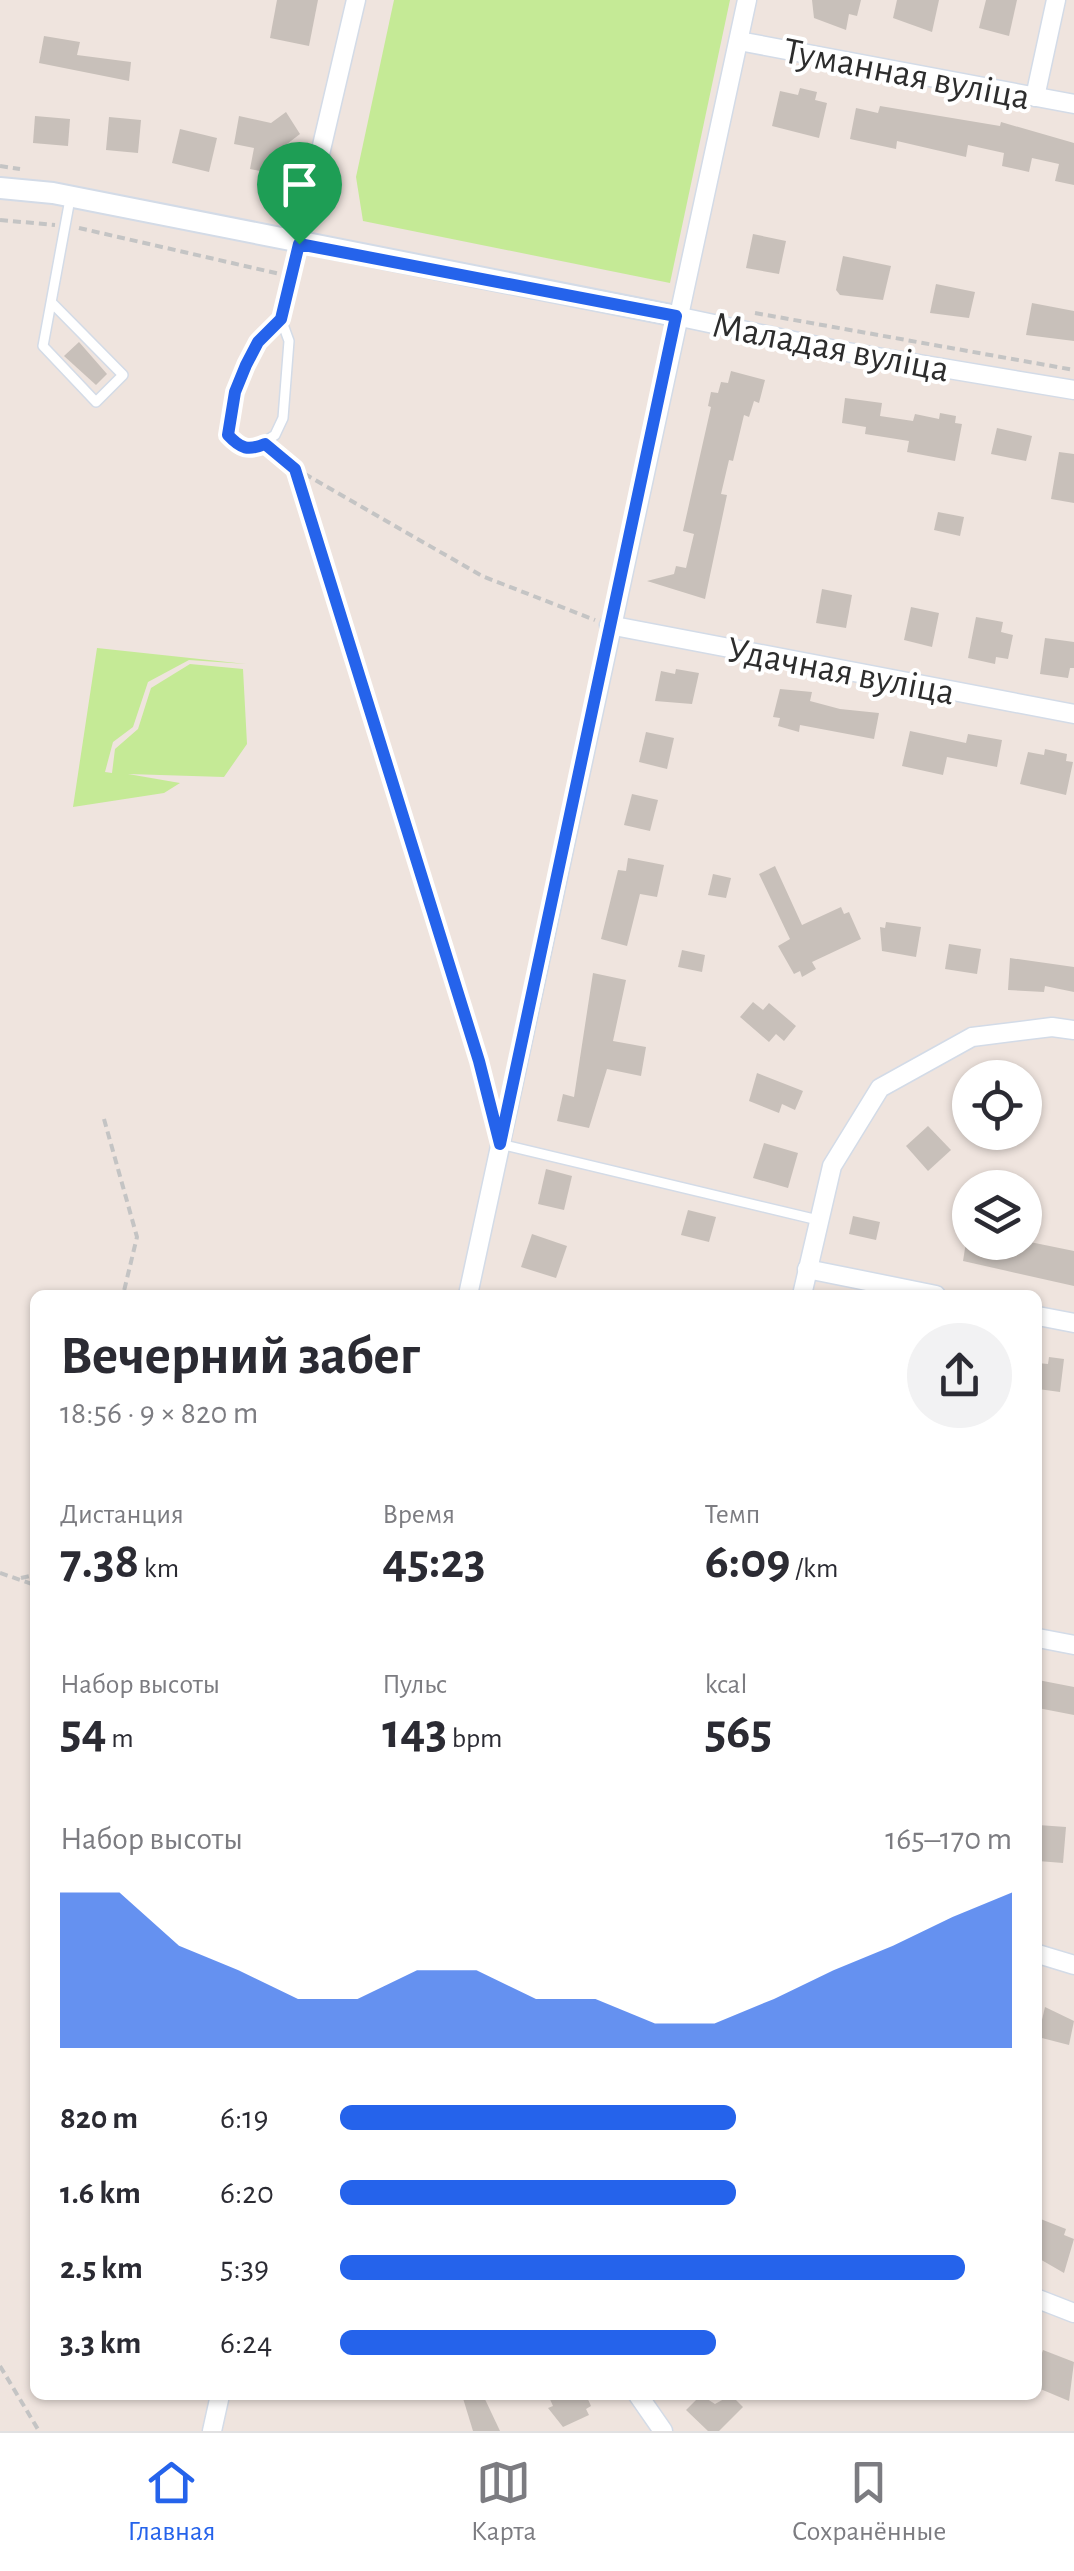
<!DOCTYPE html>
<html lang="ru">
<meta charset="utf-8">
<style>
:root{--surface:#fff;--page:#f2f2f3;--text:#2b2b33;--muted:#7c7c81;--line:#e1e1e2;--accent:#2563eb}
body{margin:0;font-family:"Alegreya Sans",sans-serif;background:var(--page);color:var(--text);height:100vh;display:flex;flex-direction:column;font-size:38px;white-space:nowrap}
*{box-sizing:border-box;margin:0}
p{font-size:32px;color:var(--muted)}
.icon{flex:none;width:55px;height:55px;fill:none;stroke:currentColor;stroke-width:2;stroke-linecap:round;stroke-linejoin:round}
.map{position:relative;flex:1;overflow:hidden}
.side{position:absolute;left:30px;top:1290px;width:1012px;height:1110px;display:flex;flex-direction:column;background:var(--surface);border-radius:15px;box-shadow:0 2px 8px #0004}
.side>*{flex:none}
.controls{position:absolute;left:952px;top:1060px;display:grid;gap:20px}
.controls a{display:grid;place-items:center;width:90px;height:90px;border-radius:50%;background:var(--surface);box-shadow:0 2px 8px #0004;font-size:50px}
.pin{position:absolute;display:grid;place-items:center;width:85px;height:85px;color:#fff;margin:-102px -42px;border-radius:50% 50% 50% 0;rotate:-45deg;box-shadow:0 0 10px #0007}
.pin .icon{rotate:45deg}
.round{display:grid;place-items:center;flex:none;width:105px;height:105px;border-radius:52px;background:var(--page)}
.head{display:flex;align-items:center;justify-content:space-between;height:170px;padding:0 30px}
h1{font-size:55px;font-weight:700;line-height:75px}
.metrics{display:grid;grid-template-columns:repeat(3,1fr);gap:15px;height:170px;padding:10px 30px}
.metrics div{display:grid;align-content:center}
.metrics b{font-size:50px;font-weight:700}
.metrics small{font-size:28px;font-weight:400}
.metrics p{font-size:28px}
.chart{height:280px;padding:20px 30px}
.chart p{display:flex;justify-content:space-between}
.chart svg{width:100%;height:180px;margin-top:10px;fill:var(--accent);opacity:.7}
ul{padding:0 30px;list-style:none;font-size:32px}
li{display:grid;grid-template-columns:160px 120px 1fr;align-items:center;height:75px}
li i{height:25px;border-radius:12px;background:var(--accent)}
.tabs{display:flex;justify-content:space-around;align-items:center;height:140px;border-top:2px solid var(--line);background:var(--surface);font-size:28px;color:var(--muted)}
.tabs a{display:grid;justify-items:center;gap:5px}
.tabs .on{color:var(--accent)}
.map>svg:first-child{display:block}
</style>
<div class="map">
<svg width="1074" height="2431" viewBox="0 0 1074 2431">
<rect width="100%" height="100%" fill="#efe4de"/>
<g fill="#c5ea96">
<polygon points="394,0 730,0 670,283 363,221 356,177"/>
<polygon points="97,648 246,664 189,660 148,682 133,727 113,742 105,772 112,773 115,749 138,729 151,688 190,664 243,669 247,744 224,777 128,774 180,783 164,793 73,807"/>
</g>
<g fill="#c8c0ba">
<polygon points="277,0 318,0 309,46 270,38"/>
<polygon points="812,0 861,0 857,16 849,14 846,30 814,18"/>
<polygon points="897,0 939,0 932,32 893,18"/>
<polygon points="986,0 1017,0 1009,36 979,28"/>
<polygon points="44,36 80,42 77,55 131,62 129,81 39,63"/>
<polygon points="800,88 817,92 815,100 827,103 819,138 772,126 780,91 798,95"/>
<polygon points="880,106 1000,126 1001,122 1074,143 1074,185 1055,181 1059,164 1032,158 1029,172 1002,166 1004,153 968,145 966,157 897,141 896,149 850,139 856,108 878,113"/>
<polygon points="286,112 300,134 287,144 280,175 250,169 254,148 234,144 239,116 271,123"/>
<polygon points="35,116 70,119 68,146 33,143"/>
<polygon points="109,117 141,120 138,153 106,150"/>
<polygon points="180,129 217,138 209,172 172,163"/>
<polygon points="753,234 786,241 779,274 746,268"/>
<polygon points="843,256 891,266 883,300 840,295 836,290"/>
<polygon points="936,284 975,292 969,318 930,313"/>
<polygon points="1032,303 1074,311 1074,341 1026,335"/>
<polygon points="79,342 107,374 96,385 64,356"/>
<polygon points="731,371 765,380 759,403 754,401 749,417 744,415 733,461 729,460 721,494 727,495 705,599 647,581 674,574 676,566 686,568 694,534 683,531 711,407 708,406 711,392 718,393 721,382 728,383"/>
<polygon points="845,398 882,403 880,416 913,421 915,414 939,419 940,413 956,416 955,423 962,424 955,461 907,452 909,441 865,434 866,427 842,423"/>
<polygon points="997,428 1032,436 1026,461 991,454"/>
<polygon points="1059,452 1074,454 1074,503 1051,499"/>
<polygon points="938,512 964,517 960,536 934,530"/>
<polygon points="822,589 852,595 846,628 816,623"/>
<polygon points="911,607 939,613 932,647 904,640"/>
<polygon points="976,617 1003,622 1001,632 1013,635 1008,659 996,657 995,664 968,658"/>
<polygon points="1045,638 1074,642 1074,668 1070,668 1068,678 1040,674"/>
<polygon points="676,669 699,673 692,704 655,701 661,671 675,674"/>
<polygon points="780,689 812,692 810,701 840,709 879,713 874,739 800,725 799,732 778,726 780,718 773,717"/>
<polygon points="910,731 966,743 968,734 1002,740 997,767 947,757 943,775 902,766"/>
<polygon points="646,732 674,738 667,769 639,762"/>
<polygon points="1045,749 1067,754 1066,761 1073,762 1066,795 1020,784 1028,752 1044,755"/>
<polygon points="632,794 658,800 650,831 624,825"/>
<polygon points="628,858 664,865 657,897 640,894 627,946 601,939 618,870 626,871"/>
<polygon points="775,866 802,925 841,907 844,914 849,912 861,939 812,962 816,969 802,977 800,971 794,974 778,946 790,939 759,874"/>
<polygon points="713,874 731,878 726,898 708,895"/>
<polygon points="886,922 921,927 916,957 882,951 880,927 885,928"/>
<polygon points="949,944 981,949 977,974 945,969"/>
<polygon points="682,950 705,955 702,972 678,967"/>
<polygon points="1010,958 1074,967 1074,992 1045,986 1044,992 1008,990"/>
<polygon points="593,973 626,980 613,1041 646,1047 641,1076 607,1069 589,1128 557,1121 563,1094 574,1097"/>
<polygon points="753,1002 763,1010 769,1003 796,1026 784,1041 776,1034 769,1042 740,1017"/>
<polygon points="757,1073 803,1091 795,1110 782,1104 779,1113 749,1101"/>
<polygon points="928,1126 951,1150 928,1171 906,1146"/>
<polygon points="764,1143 798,1153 788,1188 753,1178"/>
<polygon points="546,1169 572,1176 564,1210 538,1204"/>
<polygon points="688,1210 716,1217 709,1242 681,1235"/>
<polygon points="853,1216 880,1222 876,1240 849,1234"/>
<polygon points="532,1234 567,1246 556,1278 521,1267"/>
<polygon points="966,1242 1030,1242 1074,1251 1074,1286 963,1261"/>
<polygon points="1049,1357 1064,1359 1060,1392 1038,1389 1038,1363 1048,1364"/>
<polygon points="1038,1680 1074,1687 1074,1715 1038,1708"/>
<polygon points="1038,1825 1066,1827 1063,1863 1038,1861"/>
<polygon points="1045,2007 1074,2021 1069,2045 1038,2037"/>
<polygon points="1038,2218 1066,2229 1064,2235 1074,2239 1064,2273 1038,2258"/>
<polygon points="1043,2350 1074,2362 1069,2401 1038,2388 1038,2364"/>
<polygon points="462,2395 483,2395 500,2431 473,2431"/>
<polygon points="548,2395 586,2395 591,2406 586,2409 589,2415 563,2427 548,2408 553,2406"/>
<polygon points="701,2395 715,2404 731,2395 743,2407 719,2431 708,2431 686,2410"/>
</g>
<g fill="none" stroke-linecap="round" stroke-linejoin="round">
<g stroke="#d3dbe7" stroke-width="12">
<g id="service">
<polyline points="52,303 123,375 96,402 43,346 70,199"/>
<path d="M281 319C249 353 231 388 228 435L239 447 252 450 275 435 283 418 289 341 281 319 299 244"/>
<polyline points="500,1144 818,1220"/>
</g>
</g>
<g stroke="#d3dbe7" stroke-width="21">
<g id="minor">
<polyline points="739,41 1074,104"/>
<polyline points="1035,97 1056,0"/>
<polyline points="299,244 356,0"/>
<polyline points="676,316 841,351 1074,390"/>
<polyline points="609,625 1074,714"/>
<polyline points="807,1269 936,1295"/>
<polyline points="468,1295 747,0"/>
<polyline points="802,1295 832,1166 880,1088 972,1037 1052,1027 1074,1030"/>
<polyline points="1038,1316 1074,1323"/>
<polyline points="1038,1638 1074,1645"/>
<polyline points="1038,1954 1074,1965"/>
<polyline points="1038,2299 1074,2313"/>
<polyline points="638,2395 663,2431"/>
<polyline points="212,2431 220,2395"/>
</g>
</g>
<g stroke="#d3dbe7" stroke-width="24">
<polyline id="tertiary" points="0,188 53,193 676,316"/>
</g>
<g stroke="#c4c4c4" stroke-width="4" stroke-dasharray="8 5" stroke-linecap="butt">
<polyline points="0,166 20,169"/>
<polyline points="0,220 55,225"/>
<polyline points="79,228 280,274"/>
<polyline points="755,313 1074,370"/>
<polyline points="273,451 289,465 482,576 595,620"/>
<polyline points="295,469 490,1106"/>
<polyline points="104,1119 137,1237 123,1295"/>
<polyline points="0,1573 35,1585"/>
<polyline points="21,1578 35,1575"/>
<polyline points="0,2366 39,2431"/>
</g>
<use href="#service" stroke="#fff" stroke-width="9"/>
<use href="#minor" stroke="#fff" stroke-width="18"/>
<use href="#tertiary" stroke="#fff" stroke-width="20"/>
</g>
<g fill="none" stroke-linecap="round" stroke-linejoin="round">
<g stroke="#fff" stroke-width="20">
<path id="route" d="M299 244 676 316 500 1144 479 1061 295 469 265 444C248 451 241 449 228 435L235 392 246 365 258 342 281 319Z"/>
</g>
<use href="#route" stroke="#2563eb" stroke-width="12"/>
</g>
<g text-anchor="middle" stroke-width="8" stroke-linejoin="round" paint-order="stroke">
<g font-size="38" fill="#2d2d2d" stroke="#fff">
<text transform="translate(907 73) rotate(11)" y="13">Туманная вуліца</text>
<text transform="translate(831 346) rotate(11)" y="13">Маладая вуліца</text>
<text transform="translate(841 670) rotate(11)" y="13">Удачная вуліца</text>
</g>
</g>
</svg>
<div class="controls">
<a><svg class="icon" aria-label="locate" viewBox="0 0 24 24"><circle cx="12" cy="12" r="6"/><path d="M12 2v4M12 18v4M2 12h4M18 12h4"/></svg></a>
<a><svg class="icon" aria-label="layers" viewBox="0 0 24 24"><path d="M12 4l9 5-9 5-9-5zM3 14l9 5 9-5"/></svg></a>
</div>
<div class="pin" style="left:299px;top:244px;background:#1e9e55"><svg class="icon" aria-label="arrive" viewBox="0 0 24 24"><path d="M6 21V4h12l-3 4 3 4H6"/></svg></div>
<section class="side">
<div class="head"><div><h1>Вечерний забег</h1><p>18:56 · 9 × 820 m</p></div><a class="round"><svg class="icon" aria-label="share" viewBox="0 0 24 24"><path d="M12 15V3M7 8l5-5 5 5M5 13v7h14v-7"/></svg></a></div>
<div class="metrics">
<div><p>Дистанция</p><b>7.38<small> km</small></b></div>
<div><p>Время</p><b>45:23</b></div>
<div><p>Темп</p><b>6:09<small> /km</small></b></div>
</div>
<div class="metrics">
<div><p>Набор высоты</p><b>54<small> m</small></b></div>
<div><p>Пульс</p><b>143<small> bpm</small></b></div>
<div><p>kcal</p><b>565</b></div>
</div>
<div class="chart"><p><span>Набор высоты</span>165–170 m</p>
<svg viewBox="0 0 160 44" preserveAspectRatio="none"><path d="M0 44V6L10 6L20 19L30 25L40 32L50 32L60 25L70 25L80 32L90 32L100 38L110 38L120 32L130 25L140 19L150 12L160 6V44z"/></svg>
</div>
<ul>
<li><b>820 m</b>6:19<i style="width:59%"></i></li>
<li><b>1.6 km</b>6:20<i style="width:59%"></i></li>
<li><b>2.5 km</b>5:39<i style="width:93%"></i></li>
<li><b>3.3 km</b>6:24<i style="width:56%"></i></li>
</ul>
</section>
</div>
<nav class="tabs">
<a class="on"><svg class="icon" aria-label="home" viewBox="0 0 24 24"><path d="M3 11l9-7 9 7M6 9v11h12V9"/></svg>Главная</a>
<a><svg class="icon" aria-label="map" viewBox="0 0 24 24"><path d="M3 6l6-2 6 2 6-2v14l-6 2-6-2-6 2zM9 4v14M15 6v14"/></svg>Карта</a>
<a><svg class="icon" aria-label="saved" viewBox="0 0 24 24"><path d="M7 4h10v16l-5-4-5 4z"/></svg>Сохранённые</a>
</nav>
